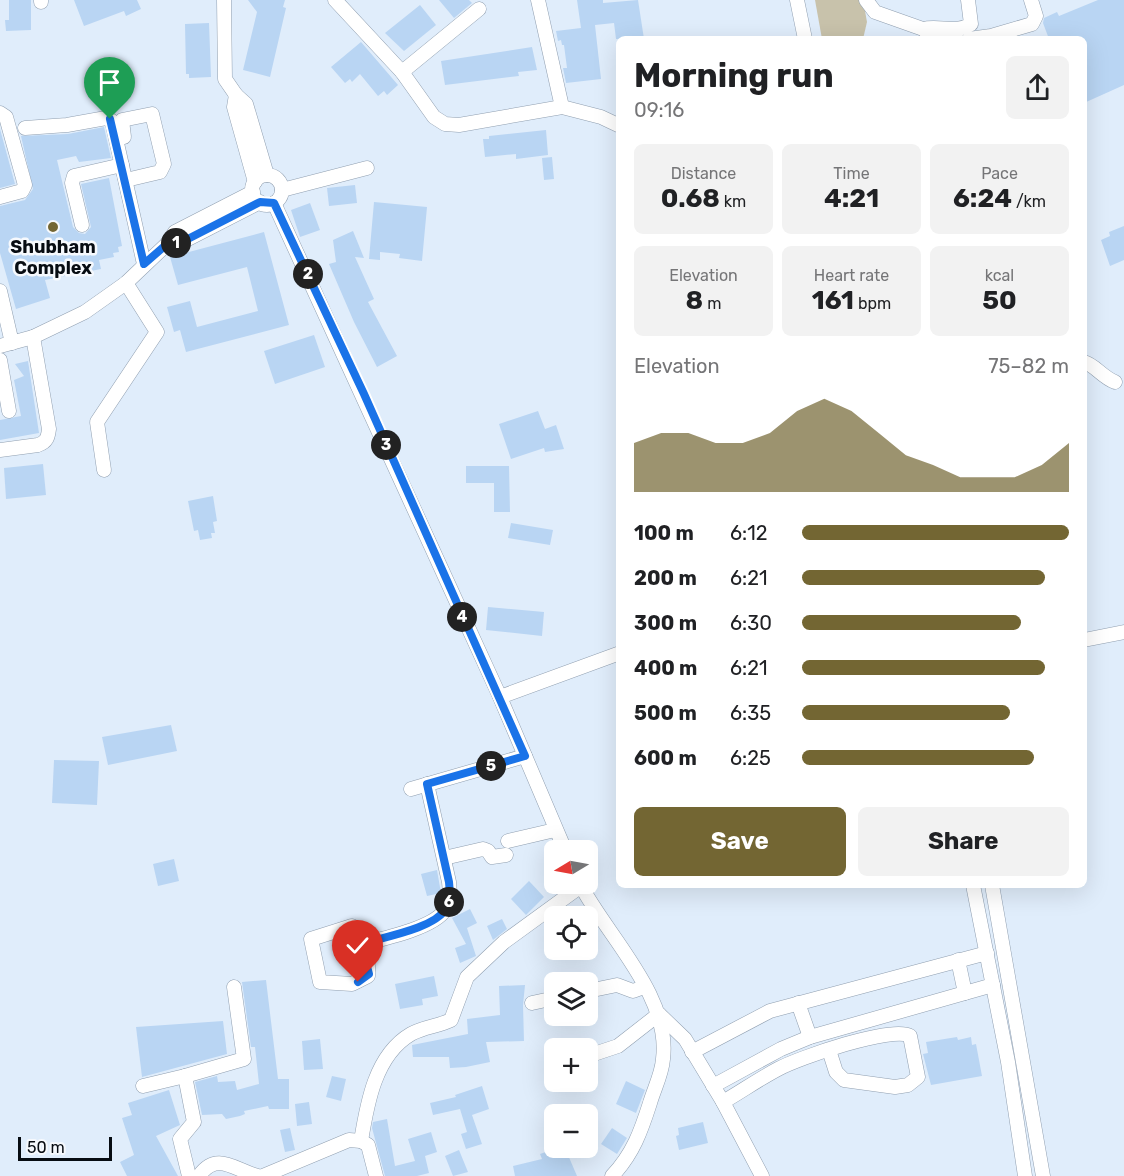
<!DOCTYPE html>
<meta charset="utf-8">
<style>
:root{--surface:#fff;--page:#f2f2f2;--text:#202124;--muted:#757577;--accent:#736633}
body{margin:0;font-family:Rubik,sans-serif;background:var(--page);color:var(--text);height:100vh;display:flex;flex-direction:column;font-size:22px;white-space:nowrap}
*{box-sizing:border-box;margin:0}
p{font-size:20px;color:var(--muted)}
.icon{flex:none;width:33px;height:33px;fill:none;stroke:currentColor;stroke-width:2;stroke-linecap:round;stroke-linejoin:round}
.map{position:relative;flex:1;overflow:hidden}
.side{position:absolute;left:616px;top:36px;width:471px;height:852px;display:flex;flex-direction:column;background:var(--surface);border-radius:9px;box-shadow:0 6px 24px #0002}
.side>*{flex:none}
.needle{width:39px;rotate:260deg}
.buttons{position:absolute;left:544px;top:840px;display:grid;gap:12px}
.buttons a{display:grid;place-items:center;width:54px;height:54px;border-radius:9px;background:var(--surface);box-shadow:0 6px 24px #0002;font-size:30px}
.scale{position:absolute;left:18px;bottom:15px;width:94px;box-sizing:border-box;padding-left:6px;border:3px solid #070c12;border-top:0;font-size:16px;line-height:21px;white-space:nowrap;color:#070c12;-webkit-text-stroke:4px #f6f9fd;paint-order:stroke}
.pin{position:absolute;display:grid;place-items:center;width:51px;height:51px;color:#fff;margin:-62px -26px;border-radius:50% 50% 50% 0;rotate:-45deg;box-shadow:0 0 6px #0007}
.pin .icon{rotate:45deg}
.km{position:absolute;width:30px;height:30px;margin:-15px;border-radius:50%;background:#222;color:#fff;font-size:16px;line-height:30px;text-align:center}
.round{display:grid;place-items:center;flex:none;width:63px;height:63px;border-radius:9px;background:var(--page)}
.overview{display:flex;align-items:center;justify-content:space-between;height:102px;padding:0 18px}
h1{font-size:33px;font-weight:700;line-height:45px}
.figures{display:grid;grid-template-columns:repeat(3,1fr);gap:9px;height:102px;padding:6px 18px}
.figures div{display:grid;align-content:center;border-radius:9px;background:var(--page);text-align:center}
.figures b{font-size:26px;font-weight:700}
.figures small{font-size:16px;font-weight:400}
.figures p{font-size:16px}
.chart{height:168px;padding:12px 18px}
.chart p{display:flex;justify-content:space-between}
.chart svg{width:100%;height:108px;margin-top:6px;fill:var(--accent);opacity:.7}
.button{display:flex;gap:12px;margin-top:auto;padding:12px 18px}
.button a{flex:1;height:69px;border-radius:9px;background:var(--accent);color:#fff;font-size:24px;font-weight:700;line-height:69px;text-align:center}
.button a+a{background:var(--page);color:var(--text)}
ul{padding:0 18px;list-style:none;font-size:20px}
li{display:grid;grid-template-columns:96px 72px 1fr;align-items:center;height:45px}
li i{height:15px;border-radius:8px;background:var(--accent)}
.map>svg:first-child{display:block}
</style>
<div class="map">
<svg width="1124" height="1176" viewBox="0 0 1124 1176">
<rect width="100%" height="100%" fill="#e0edfb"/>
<polygon fill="#c8c2ab" points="815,0 863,0 867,22 863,39 822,39"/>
<g fill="#b9d5f3">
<polygon points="9,0 31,0 31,30 6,31 5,20 9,20"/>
<polygon points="74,0 137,0 141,9 126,16 124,11 84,26"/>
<polygon points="248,0 285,0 283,7 286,8 270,77 243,70 257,12"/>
<polygon points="439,0 469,0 472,3 454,18"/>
<polygon points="577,0 603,0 603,3 638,0 644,39 616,39 614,23 595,25 601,79 566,83 563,68 567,68 564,45 562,45 561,40 558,41 556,31 581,28"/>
<polygon points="1098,0 1124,0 1124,85 1084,103 1084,39 1049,39 1043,23 1044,18 1057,12 1059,16"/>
<polygon points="420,5 436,25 404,51 385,33"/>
<polygon points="209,23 211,77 189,78 189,74 186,74 185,24"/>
<polygon points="361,42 398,85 387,95 384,91 378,96 360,74 352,82 350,79 345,83 331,67"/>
<polygon points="532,47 537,70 518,72 519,76 445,85 441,61"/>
<polygon points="104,127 111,158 79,162 76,156 57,160 73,227 79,233 85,234 91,227 81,184 109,178 122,246 118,247 119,252 113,253 114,257 99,260 101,269 45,280 50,298 16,309 0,253 0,206 25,200 33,189 21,136 68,134"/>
<polygon points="0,129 15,184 0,188"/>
<polygon points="546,130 548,155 516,159 516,154 485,157 483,139 489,139 489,136"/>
<polygon points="552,157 554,179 544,180 542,158"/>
<polygon points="355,185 357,203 329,206 327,188"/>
<polygon points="374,202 427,207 422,261 399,258 400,254 380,252 380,260 369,259"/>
<polygon points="310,203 320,230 300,237 291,210"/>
<polygon points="1124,226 1124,260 1110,266 1101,240 1110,236 1109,232"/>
<polygon points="353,231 364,258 355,257 374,299 368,302 397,356 377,367 354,322 329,264 336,262 333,240"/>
<polygon points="264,232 289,325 186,352 180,330 174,332 167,307 190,301 197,327 258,311 247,267 178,285 170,257"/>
<polygon points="314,335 325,367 275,384 264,351"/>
<polygon points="28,361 39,433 0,440 0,420 21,416 14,380 24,376 15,364"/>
<polygon points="538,411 545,429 556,425 564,449 545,452 544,448 511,459 499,424"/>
<polygon points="43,464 46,495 6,499 4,468"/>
<polygon points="466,466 509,466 510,512 494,512 494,483 466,483"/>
<polygon points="213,496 217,521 213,522 215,533 211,533 212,538 200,540 198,530 194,531 188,501"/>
<polygon points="511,523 553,530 550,545 508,538"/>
<polygon points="488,607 544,612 542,636 486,630"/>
<polygon points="171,725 177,751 108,765 102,737"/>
<polygon points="54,760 99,761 97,805 52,803"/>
<polygon points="174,859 179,881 158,886 153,864"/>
<polygon points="437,870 441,893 427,896 421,874"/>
<polygon points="529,881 544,897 526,915 511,899"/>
<polygon points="470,909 477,923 467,928 476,956 460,963 455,948 466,944 452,918"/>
<polygon points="502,919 507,929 493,940 487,926"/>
<polygon points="434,976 438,996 422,999 423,1005 400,1009 395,984"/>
<polygon points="266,980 278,1079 289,1079 289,1109 269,1109 268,1106 244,1111 245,1114 240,1116 226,1119 222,1114 202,1115 195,1082 217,1076 218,1082 235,1081 237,1090 259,1084 255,1047 251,1047 242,982"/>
<polygon points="525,985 523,1005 524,1041 486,1042 490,1062 466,1067 450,1068 449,1057 413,1057 412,1045 468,1034 467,1019 500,1015 499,986"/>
<polygon points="223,1021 227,1054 142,1077 136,1027"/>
<polygon points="957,1037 958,1040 971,1037 972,1045 976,1044 982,1076 931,1085 923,1054 928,1053 926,1042"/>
<polygon points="320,1039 323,1069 304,1070 302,1041"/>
<polygon points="332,1076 346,1079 341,1101 326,1097"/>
<polygon points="626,1081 645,1090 636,1113 616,1104"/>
<polygon points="482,1086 489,1109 472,1115 482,1144 466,1149 461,1134 467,1132 460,1109 433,1115 430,1103 456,1097 455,1095"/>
<polygon points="169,1090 180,1125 156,1136 178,1176 127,1176 120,1162 134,1155 122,1118 132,1115 128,1103"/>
<polygon points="309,1102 312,1124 297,1126 295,1104"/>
<polygon points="387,1119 395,1166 415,1161 408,1139 431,1132 437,1152 425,1156 429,1173 417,1176 385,1176 372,1128 373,1122"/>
<polygon points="703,1122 708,1143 679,1150 676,1136 679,1135 678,1128"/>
<polygon points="290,1128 295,1150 285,1152 280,1130"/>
<polygon points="612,1128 627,1138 617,1154 601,1144"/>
<polygon points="557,1148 565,1148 577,1176 515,1176 513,1166 542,1159 540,1154"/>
<polygon points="459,1150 468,1172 453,1176 445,1156"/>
</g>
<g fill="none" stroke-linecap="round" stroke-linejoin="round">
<g stroke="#909fb0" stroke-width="15">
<g id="minor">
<polyline points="41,0 41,2"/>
<polyline points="224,0 225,79 236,95"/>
<polyline points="335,0 402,72 434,117 445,124 459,125 562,107 601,117 620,126"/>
<polyline points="538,0 562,107"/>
<polyline points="797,0 805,39"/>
<polyline points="866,0 875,12 923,29 931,36 957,39"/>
<path d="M923 29C939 25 957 34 971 24L968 0"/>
<polyline points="969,39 991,36 1032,24 1036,16 1031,0"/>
<polyline points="402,72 479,9"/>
<polyline points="0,113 6,117 25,185 22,191 0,197"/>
<polyline points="25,128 67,125 106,118 112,121 144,264"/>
<polyline points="124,137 122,120 152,114 164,164 160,172 126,180"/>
<circle cx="267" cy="190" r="15"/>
<polyline points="255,182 234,107 236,95 246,104 267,175"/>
<polyline points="282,190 367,168"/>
<polyline points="274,203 500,697 565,850"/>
<polyline points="82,225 72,183 74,176 122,165"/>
<polyline points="167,244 180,243 260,202"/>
<polyline points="0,291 12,343"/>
<polyline points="0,346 33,337 85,312 126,283 167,244 175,232 253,192"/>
<polyline points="0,360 9,411"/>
<path d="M1084 362C1095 365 1102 377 1115 382"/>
<path d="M0 450 38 445C47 442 48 437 49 429L33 337"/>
<polyline points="104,470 97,422 157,332 126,283"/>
<polyline points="1084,640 1124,632"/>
<polyline points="500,697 620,653"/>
<polyline points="411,789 525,756"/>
<polyline points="508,841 555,830"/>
<polyline points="444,858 483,849 488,851 492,857 506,855"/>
<path d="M580 884C607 936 671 996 663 1059 662 1074 654 1089 650 1103 641 1131 633 1154 612 1176"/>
<polyline points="973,885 1008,1062 1025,1176"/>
<polyline points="992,885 1043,1176"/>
<path d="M352 926C361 933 370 965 368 976L352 984 320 982 311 939Z"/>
<path d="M354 946C377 940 433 929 445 910 451 901 450 892 449 882L427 784"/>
<polyline points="958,960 965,993"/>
<polyline points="588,991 617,985 633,991 644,987"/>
<polyline points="532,1003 555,998"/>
<polyline points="798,1003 810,1037"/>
<polyline points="659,1014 685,1039 723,1102 762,1176"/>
<polyline points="692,1052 770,1011 987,953"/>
<polyline points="591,1055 618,1046 659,1014"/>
<polyline points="143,1086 185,1076"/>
<polyline points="713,1086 781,1049 810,1037 993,985"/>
<path d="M723 1102C742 1091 759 1079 778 1069 798 1058 893 1025 910 1036L918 1077 908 1085 895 1087 844 1080 836 1072 829 1050"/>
<path d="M361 1141C367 1104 375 1055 411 1034 423 1027 439 1026 451 1020L467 977 504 942 581 886"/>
<polyline points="189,1176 180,1139 194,1122 185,1076 244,1059 234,987"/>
<path d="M199 1176C217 1150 236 1171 258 1176"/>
<polyline points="263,1176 349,1140 361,1141 368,1145 376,1176"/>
</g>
</g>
<use href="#minor" stroke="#fff" stroke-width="14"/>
</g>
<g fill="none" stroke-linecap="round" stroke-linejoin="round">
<g stroke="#fff" stroke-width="12">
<path id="route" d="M110 119 144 264 167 244 180 243 260 202 274 203 364 394 525 756 427 784 449 882C450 892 451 901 446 909 433 929 383 937 361 944L369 974 358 982"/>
</g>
<use href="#route" stroke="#1a73e8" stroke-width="8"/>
</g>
<circle fill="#736633" stroke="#f6f9fd" stroke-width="2" cx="53" cy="227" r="6"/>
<g text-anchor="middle" stroke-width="5" stroke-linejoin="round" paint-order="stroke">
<g font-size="18" font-weight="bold" fill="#070c12" stroke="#f6f9fd">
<text x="53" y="253">Shubham<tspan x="53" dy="21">Complex</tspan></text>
</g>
</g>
</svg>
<div class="buttons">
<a><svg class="needle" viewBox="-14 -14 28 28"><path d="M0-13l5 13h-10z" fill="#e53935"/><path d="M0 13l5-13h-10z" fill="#757577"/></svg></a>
<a><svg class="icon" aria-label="locate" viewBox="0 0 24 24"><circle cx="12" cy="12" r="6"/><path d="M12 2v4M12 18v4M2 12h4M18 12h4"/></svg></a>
<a><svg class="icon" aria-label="layers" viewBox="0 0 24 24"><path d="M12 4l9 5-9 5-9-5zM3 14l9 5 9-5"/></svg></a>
<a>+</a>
<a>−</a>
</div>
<div class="scale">50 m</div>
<div class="pin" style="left:110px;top:119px;background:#1e9e55"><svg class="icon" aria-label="arrive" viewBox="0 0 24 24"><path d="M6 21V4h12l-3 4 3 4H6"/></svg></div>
<div class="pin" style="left:358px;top:982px;background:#d93025"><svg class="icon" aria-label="check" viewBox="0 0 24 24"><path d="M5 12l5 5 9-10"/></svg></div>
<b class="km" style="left:176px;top:243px">1</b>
<b class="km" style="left:308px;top:274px">2</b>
<b class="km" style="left:386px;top:445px">3</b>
<b class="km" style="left:462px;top:617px">4</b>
<b class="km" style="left:491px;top:766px">5</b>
<b class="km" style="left:449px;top:902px">6</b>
<section class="side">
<div class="overview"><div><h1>Morning run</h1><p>09:16</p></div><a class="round"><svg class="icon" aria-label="share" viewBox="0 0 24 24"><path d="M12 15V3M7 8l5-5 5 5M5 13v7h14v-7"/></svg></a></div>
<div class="figures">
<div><p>Distance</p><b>0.68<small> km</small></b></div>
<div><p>Time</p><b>4:21</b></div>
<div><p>Pace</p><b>6:24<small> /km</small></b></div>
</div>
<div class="figures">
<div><p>Elevation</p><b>8<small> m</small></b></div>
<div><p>Heart rate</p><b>161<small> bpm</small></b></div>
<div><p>kcal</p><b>50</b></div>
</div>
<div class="chart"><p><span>Elevation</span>75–82 m</p>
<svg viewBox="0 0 160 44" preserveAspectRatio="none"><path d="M0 44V24L10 20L20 20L30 24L40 24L50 20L60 11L70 6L80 11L90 20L100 29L110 33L120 38L130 38L140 38L150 33L160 24V44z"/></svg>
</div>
<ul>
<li><b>100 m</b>6:12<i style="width:100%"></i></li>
<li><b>200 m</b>6:21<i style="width:91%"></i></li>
<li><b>300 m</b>6:30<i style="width:82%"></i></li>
<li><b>400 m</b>6:21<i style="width:91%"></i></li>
<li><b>500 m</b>6:35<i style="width:78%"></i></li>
<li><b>600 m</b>6:25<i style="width:87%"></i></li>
</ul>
<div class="button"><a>Save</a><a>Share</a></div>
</section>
</div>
